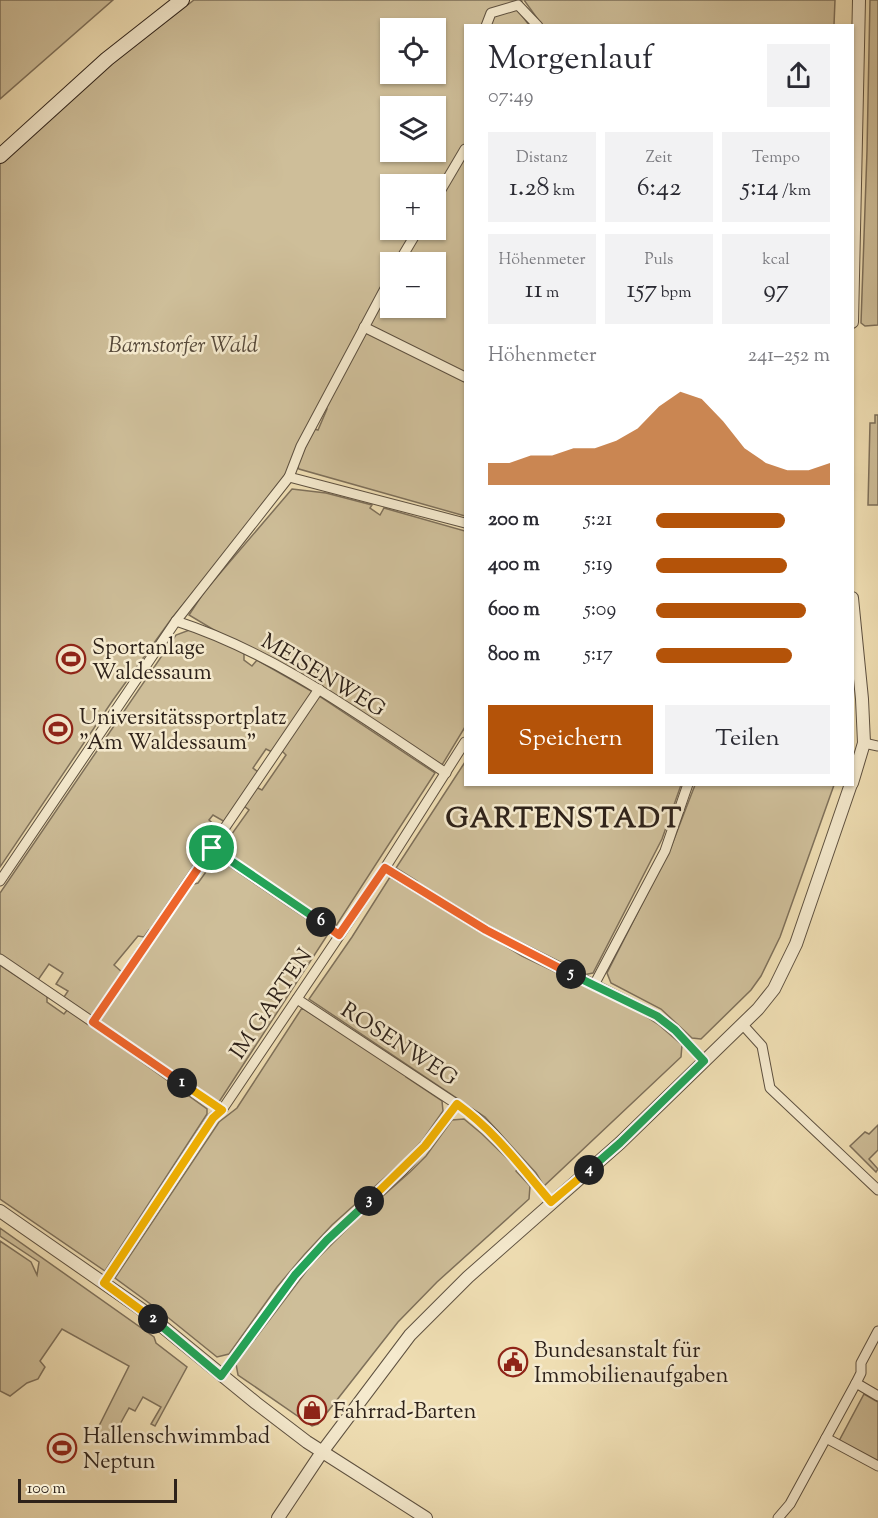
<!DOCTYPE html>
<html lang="de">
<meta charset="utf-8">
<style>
:root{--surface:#fff;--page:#f2f2f3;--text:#2b2b33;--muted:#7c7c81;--accent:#b45309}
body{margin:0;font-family:"Sorts Mill Goudy",serif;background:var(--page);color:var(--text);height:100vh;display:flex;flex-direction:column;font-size:22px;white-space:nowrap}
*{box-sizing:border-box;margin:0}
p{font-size:20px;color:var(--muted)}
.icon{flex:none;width:33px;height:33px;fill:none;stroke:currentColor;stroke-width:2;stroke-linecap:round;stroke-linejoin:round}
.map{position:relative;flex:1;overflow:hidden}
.side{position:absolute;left:464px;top:24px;width:390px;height:762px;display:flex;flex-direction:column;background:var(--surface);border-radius:0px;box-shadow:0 2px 4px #0004}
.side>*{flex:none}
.controls{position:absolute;left:380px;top:18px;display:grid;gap:12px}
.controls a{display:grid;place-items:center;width:66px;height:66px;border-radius:0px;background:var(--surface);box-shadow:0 2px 4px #0004;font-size:30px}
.scale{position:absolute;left:18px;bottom:15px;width:159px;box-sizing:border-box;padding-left:6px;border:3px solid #2e221a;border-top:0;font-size:16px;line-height:21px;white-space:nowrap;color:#2e221a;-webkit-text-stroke:4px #f5eace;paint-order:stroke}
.pin{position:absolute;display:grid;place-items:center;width:51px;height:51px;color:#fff;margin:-26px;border:3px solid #fff;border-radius:50%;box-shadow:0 2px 6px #0007}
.km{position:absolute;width:30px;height:30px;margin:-15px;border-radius:50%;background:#222;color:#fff;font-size:16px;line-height:30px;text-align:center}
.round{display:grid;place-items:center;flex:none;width:63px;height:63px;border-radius:0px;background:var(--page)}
.headline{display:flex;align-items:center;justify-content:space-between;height:102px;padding:0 24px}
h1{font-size:33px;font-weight:600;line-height:45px}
.metrics{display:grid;grid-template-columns:repeat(3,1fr);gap:9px;height:102px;padding:6px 24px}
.metrics div{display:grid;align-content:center;border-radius:0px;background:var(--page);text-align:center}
.metrics b{font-size:26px;font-weight:600}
.metrics small{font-size:16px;font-weight:400}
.metrics p{font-size:16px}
.chart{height:168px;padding:12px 24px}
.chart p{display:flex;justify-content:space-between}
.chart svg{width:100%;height:108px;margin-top:6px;fill:var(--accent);opacity:.7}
.primary-button{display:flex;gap:12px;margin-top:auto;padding:12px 24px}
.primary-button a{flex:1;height:69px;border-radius:0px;background:var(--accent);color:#fff;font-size:24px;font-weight:600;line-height:69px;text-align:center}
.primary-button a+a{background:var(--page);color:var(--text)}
ul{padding:0 24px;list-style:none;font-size:20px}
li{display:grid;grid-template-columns:96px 72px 1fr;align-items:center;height:45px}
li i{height:15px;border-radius:8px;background:var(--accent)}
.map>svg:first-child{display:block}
</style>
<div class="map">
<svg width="878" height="1518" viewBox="0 0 878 1518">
<rect width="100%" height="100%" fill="#efdeb3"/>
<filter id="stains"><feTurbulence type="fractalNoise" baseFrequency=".00333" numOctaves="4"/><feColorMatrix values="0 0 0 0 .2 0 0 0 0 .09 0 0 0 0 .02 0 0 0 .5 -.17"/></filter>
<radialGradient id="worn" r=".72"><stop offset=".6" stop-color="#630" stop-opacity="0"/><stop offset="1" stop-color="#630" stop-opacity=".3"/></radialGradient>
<g fill="#cebe99" stroke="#7e705a" stroke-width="1.5" fill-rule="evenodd">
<polygon points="0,0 113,0 0,99"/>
<path d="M194 0H522L520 13 529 25 465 26V377L364 327 289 477 172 618 113 700 0 867V164L110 65ZM390 28H435V74H390ZM390 106H435V152H390ZM390 184H435V230H390ZM390 262H435V308H390Z"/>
<polygon points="524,0 835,0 834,25 542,25"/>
<polygon points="870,0 878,0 878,325 865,326 861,323 867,151"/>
<polygon points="365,331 465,382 465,516 299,469 297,465 314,429 318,430 327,409 326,406"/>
<polygon points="875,415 878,415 878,505 868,505 870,423 875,423"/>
<polygon points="292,489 326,493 372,505 370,508 380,515 384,508 465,531 465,727 442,765 312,680 306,678 219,633 189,615 204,592"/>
<polygon points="192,629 244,653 244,660 252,666 257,660 313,692 272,752 266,749 253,768 259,773 225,822 213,815 209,820 219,829 152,929 149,930 144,937 138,936 114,965 123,973 92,1017 64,997 68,991 56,984 63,973 49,964 38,980 0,955 0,893 176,635"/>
<polygon points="319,696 435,773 334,929 219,852 249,810 244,806 256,787 262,790 286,755 281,750"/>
<polygon points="465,762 465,784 681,785 662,839 593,973 583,975 495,931 424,889 417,881 396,868"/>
<polygon points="695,785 834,785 780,937 761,976 751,990 701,1039 692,1038 661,1009 611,983 607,973 671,847"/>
<polygon points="218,855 330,931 219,1102 97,1021 190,885 198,883"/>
<polygon points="390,877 522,956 641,1013 659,1025 682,1045 681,1057 544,1186 536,1173 485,1117 309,999 352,937"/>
<polygon points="0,965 47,996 47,1002 64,1014 68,1009 207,1109 207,1114 105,1271 0,1199"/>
<polygon points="302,1008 407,1073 406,1077 442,1101 443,1111 422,1141 401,1163 332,1225 304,1255 277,1287 229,1354 217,1357 160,1311 115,1278 219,1122 237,1108"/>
<polygon points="464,1119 482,1134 518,1169 516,1171 530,1186 529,1199 437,1282 398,1322 318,1424 312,1426 238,1375 236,1364 311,1265 357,1219 410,1172 426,1156 452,1120"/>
<polygon points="878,1125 878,1150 869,1159 878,1169 876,1172 850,1146 865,1132 869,1134"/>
<polygon points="0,1228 154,1337 156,1343 187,1367 155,1426 151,1424 161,1407 143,1397 135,1411 129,1408 109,1444 94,1436 129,1366 62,1329 40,1361 45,1367 38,1379 27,1383 10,1396 0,1391 0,1241 31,1262 37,1275 39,1262 0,1236"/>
<polygon points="864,1394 878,1402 878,1461 839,1441"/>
</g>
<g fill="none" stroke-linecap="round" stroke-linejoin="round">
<g stroke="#5e5140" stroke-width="11">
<g id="minor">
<polyline points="486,26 491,13 518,5 538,26"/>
<polyline points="435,200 465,149"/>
<polyline points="399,262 418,230"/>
<polyline points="364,327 465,377"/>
<polyline points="289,477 465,523"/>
<path d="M176 621C275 653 360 716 446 773"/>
<polyline points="864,743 878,746"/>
<polyline points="211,848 339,935"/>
<polyline points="385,868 486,930 657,1016 675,1030 704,1061"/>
<polyline points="0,881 176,621 289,477 301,446 390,279"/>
<polyline points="0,959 222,1110"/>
<polyline points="594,985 665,851 688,784"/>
<polyline points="297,999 476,1117 494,1134 551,1202"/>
<polyline points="93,1022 319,689"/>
<polyline points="743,1025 762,1046 770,1088 878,1190"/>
<polyline points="104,1283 213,1117 222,1110 385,868 465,742"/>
<polyline points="221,1376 295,1275 327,1240 402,1171 425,1146 457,1104"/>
<polyline points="856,1383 878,1396"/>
<polyline points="826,1438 878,1466"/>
<polyline points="778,1518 790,1504 856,1383 861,1373 861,1363 878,1331"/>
</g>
</g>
<g stroke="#5e5140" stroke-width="14">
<g id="tertiary">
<polyline points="852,322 859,0"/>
<polyline points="852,598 862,699 864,743 852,783"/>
<polyline points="0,1211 141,1309 256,1403 307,1442 426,1518"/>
<polyline points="278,1518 322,1452 410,1335 468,1277 620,1143 758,1009 774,989 796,944 851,784"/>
</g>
</g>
<g stroke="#2e221a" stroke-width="16">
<polyline id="secondary" points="0,156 107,59 182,0"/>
</g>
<use href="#minor" stroke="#f5eace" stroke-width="9"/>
<use href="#tertiary" stroke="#f5eace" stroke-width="12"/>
<use href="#secondary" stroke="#f5eace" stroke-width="14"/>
</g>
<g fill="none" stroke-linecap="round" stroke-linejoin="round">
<g stroke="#fff" stroke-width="12">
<polyline id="split-1" points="182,1083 93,1022 212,848"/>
</g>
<g stroke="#fff" stroke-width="12">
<polyline id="split-2" points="153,1319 104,1283 213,1118 222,1110 182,1083"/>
</g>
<g stroke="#fff" stroke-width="12">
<polyline id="split-3" points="153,1319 221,1376 295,1275 327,1240 369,1201"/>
</g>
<g stroke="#fff" stroke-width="12">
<path id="split-4" d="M369 1201 425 1146 457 1104C495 1131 521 1167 551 1202L589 1170"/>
</g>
<g stroke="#fff" stroke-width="12">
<polyline id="split-5" points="571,974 657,1016 675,1030 704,1061 620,1143 589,1170"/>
</g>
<g stroke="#fff" stroke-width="12">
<polyline id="split-6" points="321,922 339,935 385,868 486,930 571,974"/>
</g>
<g stroke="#fff" stroke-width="12">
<polyline id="split-7" points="212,848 321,922"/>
</g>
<use href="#split-1" stroke="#f0652b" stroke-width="8"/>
<use href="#split-2" stroke="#f5b400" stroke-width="8"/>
<use href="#split-3" stroke="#22a559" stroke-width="8"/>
<use href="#split-4" stroke="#f5b400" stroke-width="8"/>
<use href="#split-5" stroke="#22a559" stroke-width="8"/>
<use href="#split-6" stroke="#f0652b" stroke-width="8"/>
<use href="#split-7" stroke="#22a559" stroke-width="8"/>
</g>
<defs>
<g id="stadium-ring" transform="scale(1.5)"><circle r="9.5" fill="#f5eace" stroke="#8f2418" stroke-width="1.5"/><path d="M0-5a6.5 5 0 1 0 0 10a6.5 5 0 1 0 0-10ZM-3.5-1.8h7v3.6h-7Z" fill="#8f2418"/></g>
<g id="civic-ring" transform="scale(1.5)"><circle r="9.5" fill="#f5eace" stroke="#8f2418" stroke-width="1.5"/><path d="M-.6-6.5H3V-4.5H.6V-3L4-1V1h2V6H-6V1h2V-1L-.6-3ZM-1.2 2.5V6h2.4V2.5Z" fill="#8f2418"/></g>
<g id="shop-ring" transform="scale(1.5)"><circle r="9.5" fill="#f5eace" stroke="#8f2418" stroke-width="1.5"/><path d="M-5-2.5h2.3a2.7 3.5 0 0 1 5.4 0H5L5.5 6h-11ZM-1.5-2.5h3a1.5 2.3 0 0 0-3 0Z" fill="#8f2418"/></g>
</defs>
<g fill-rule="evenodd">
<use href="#stadium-ring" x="71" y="659"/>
<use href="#stadium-ring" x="58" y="729"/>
<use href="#civic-ring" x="513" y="1362"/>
<use href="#shop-ring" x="312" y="1410"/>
<use href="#stadium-ring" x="62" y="1448"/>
</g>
<g text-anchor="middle" stroke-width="5" stroke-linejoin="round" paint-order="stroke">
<g font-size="22" font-style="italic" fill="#56493a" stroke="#f5eace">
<text x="183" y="352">Barnstorfer Wald</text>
</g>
<g font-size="22" fill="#2e221a" stroke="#f5eace" text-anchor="start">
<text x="92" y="654">Sportanlage<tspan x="92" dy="25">Waldessaum</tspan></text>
<text x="79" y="724">Universitätssportplatz<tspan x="79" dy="25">"Am Waldessaum"</tspan></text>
<text x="534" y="1357">Bundesanstalt für<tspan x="534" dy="25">Immobilienaufgaben</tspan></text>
<text x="333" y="1418">Fahrrad-Barten</text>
<text x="83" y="1443">Hallenschwimmbad<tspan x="83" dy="25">Neptun</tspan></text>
</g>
<g font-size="22" fill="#2e221a" stroke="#f5eace">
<text transform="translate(324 674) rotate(31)" y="8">MEISENWEG</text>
<text transform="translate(270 1003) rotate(-56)" y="8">IM GARTEN</text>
<text transform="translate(400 1043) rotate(33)" y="8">ROSENWEG</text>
</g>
<g font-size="28" font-weight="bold" letter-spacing="1.5" fill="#2e221a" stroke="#f5eace">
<text x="564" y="827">GARTENSTADT</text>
</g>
</g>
<rect width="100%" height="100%" filter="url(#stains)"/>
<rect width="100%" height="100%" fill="url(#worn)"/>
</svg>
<div class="controls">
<a><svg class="icon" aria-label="locate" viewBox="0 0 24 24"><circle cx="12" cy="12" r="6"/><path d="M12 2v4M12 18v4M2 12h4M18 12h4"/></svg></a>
<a><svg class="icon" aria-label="layers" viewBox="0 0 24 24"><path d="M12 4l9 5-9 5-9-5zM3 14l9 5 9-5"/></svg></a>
<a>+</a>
<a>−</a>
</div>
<div class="scale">100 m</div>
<div class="pin" style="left:212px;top:848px;background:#1e9e55"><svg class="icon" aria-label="arrive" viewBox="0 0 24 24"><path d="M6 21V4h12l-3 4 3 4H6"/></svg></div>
<b class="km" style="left:182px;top:1083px">1</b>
<b class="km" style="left:153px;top:1319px">2</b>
<b class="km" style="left:369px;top:1201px">3</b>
<b class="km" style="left:589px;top:1170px">4</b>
<b class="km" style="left:571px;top:974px">5</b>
<b class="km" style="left:321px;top:922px">6</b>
<section class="side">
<div class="headline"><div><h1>Morgenlauf</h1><p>07:49</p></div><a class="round"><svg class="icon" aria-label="share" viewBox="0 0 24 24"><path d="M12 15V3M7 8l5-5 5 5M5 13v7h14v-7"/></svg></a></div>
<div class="metrics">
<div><p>Distanz</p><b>1.28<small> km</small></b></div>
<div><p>Zeit</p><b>6:42</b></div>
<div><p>Tempo</p><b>5:14<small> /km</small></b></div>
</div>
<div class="metrics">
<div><p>Höhenmeter</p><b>11<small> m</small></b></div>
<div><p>Puls</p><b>157<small> bpm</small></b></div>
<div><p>kcal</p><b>97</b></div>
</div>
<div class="chart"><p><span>Höhenmeter</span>241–252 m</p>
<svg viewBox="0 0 160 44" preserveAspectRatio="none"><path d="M0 44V35L10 35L20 32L30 32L40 29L50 29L60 26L70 21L80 12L90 6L100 9L110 18L120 29L130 35L140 38L150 38L160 35V44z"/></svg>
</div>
<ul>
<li><b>200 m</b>5:21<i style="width:74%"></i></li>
<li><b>400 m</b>5:19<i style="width:75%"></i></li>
<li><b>600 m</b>5:09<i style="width:86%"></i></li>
<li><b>800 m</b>5:17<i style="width:78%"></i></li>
</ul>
<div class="primary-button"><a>Speichern</a><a>Teilen</a></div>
</section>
</div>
